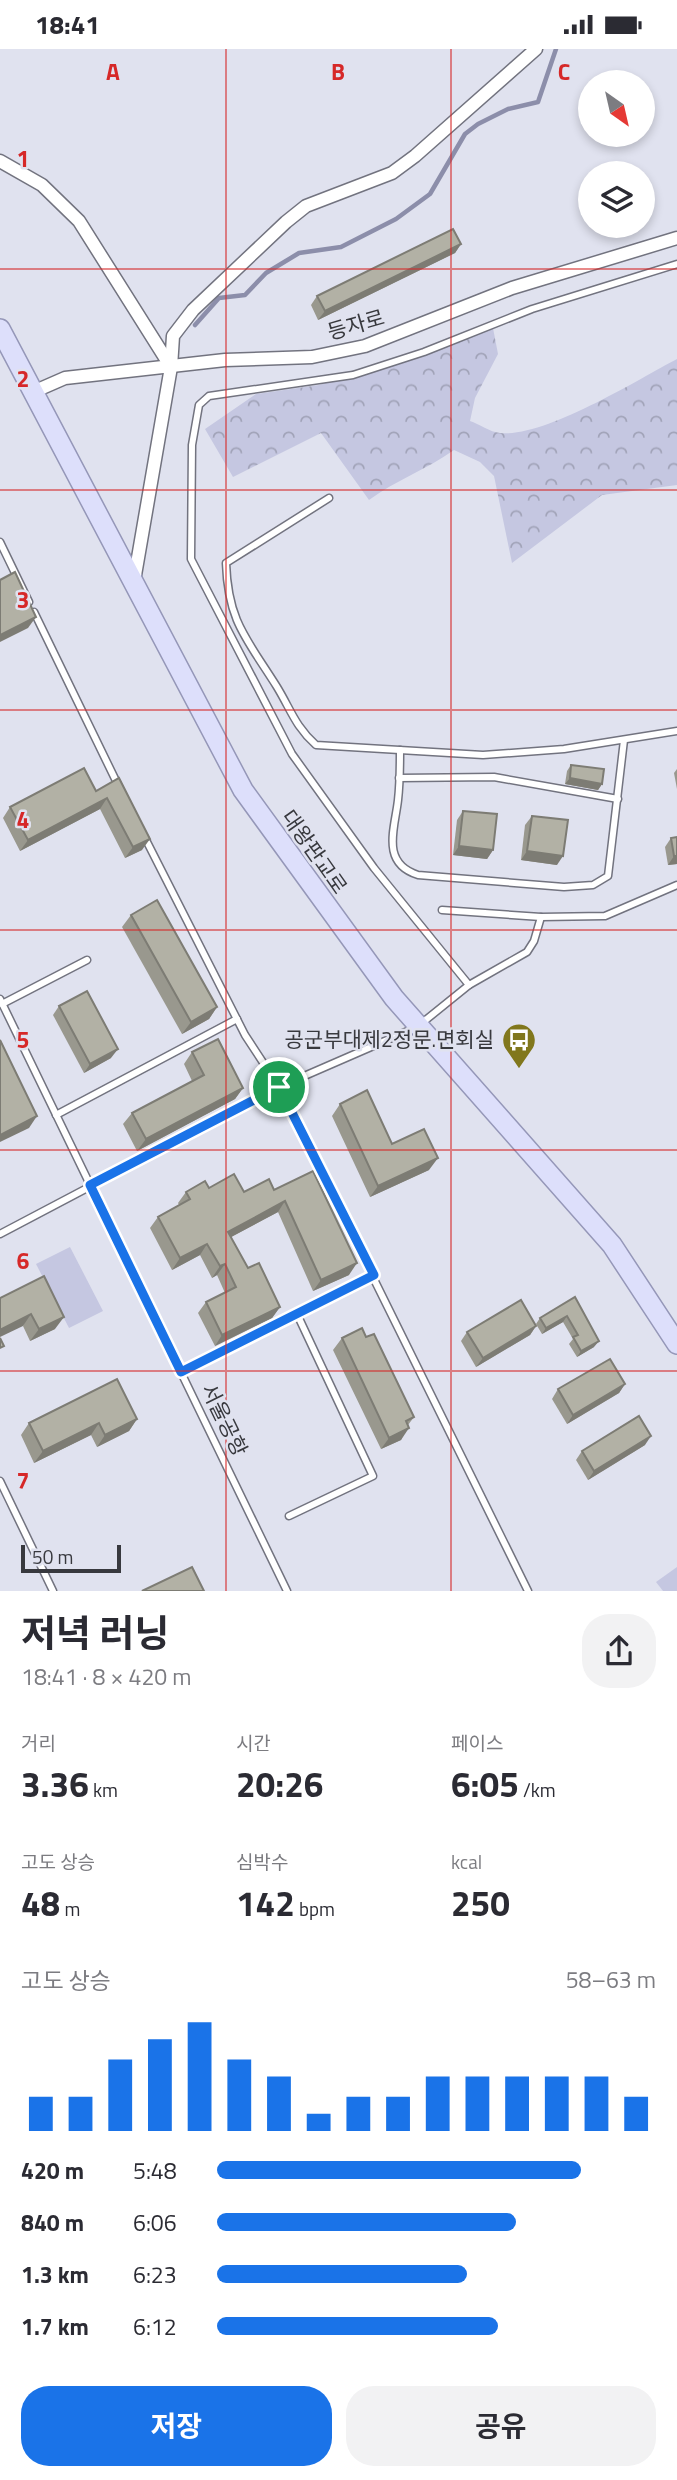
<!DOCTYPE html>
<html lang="ko">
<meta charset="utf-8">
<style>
:root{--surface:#fff;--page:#f2f2f3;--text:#2b2b33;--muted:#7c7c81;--accent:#1a73e8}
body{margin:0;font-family:"Titillium Web","Noto Sans KR",sans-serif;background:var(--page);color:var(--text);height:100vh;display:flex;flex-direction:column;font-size:26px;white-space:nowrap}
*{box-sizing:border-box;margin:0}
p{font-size:23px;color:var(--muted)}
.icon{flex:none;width:38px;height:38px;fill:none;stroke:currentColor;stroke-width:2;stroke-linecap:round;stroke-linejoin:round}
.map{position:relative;height:1542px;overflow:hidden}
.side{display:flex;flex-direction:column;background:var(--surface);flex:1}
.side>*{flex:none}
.needle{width:46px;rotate:146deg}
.buttons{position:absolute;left:578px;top:21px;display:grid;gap:14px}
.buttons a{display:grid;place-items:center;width:77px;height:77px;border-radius:50%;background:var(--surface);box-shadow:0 4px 10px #0003;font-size:35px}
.scale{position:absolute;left:21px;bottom:18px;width:100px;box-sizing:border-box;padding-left:7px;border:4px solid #38393e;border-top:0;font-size:19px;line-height:24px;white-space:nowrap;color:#38393e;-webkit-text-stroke:5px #e0e2ef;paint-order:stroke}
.pin{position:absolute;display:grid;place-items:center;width:60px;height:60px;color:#fff;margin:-30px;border:4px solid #fff;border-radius:50%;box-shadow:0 2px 7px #0007}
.round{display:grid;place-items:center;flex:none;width:74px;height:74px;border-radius:28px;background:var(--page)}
.headline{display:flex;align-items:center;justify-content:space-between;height:119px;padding:0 21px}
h1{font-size:38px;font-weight:700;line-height:52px}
.figures{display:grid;grid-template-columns:repeat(3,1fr);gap:10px;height:119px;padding:7px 21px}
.figures div{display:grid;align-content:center}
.figures b{font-size:35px;font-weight:700}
.figures small{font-size:19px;font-weight:400}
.figures p{font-size:19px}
.chart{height:196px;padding:14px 21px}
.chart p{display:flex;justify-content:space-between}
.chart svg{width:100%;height:126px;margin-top:7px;stroke:var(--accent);stroke-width:6}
.primary-button{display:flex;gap:14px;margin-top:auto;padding:14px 21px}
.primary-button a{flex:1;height:80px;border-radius:28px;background:var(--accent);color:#fff;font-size:28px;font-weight:700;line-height:80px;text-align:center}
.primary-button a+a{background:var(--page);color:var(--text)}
ul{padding:0 21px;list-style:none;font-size:23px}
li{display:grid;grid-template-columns:112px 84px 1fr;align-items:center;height:52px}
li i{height:18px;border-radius:9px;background:var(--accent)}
.status{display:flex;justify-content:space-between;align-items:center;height:49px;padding:0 35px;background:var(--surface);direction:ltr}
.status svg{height:19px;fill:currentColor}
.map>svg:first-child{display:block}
</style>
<div class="status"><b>18:41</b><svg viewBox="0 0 49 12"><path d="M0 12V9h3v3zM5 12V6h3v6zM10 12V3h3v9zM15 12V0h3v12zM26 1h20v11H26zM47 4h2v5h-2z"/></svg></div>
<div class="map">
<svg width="677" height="1542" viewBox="0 0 677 1542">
<defs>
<pattern id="forest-crowns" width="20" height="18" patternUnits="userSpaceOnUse" patternTransform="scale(1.75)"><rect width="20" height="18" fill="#c5c7e1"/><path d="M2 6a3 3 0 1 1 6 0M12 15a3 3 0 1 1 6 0" fill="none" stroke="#a1a3b8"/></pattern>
</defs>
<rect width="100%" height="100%" fill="#e0e2ef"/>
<path fill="url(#forest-crowns)" d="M493 279 498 305 475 349 470 372C479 375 490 383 500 384 544 389 637 331 677 310V436L602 446 512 514 494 427 480 413 454 401C426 421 396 431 369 451L321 384 233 428 205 380 256 345 319 336Z"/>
<g fill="#c5c7e1">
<polygon points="70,1198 103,1262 69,1279 36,1215"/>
<polygon points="677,1518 677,1542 663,1542 656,1533"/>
</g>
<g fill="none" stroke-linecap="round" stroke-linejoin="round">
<polyline stroke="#8c8eaa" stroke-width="4.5" points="195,276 219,249 245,246 266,224 299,204 341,198 396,170 430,145 465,85 478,75 508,60 538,53 556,0"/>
<g stroke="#72737f" stroke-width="9">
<g id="lane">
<path d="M329 449 226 514C228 573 247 590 277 638 291 661 295 677 316 696L483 706 564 700 677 682"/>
<polyline points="0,493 29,553"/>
<polyline points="34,563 118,736"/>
<path d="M400 701C400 717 400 734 398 751 395 779 380 814 418 826L564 838 593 836 608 827 624 691"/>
<polyline points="399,729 494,728 618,750"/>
<polyline points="145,789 245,986 279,1038 528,1542"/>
<polyline points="442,861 541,868 605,867 677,836"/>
<polyline points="469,936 374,819 292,705 191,510 192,396 199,356 209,347 353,326 424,303 532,260 677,215"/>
<polyline points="0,950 287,1542"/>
<polyline points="2,955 87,911"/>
<polyline points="56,1066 237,970"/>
<polyline points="0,1185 279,1038 417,978 469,936 527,903 534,892 541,868"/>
<polyline points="181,1323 374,1226"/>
<polyline points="0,1432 53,1542"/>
<polyline points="289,1467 373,1427 297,1265"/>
</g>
</g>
<g stroke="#72737f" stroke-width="15">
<g id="street">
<polyline points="0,112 42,136 79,172 171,318"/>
<polyline points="33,343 65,329 225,311 312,308 365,297 512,239 677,189"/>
<polyline points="134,532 171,318 173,287 193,261 286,173 306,157 392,124 415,107 536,0"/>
</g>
</g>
<g stroke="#9597b8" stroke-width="22">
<polyline id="primary" points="0,280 243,741 394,949 612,1196 677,1295"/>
</g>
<use href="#lane" stroke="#fff" stroke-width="6"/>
<use href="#street" stroke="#fff" stroke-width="12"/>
<use href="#primary" stroke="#dddffb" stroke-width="19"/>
</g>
<g fill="#99988e">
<polygon points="461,195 455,204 318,271 311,256 317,247"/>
<polygon points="571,716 602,735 598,741 565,735 567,722"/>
<polygon points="677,720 677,740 674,724"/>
<polygon points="119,729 142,801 125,809 100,760 20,802 3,769 10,758 96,742"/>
<polygon points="463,762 493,801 487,810 453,806 457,771"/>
<polygon points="532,767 557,816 521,811 525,776"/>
<polygon points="677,788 677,815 668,816 665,798 671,789"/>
<polygon points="131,866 217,958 209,970 182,985 122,878"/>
<polygon points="59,957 111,1009 84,1024 53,966"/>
<polygon points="192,1003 243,1039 235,1050 137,1102 123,1075 132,1064 192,1032 184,1015"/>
<polygon points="340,1055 392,1095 429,1121 370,1148 332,1067"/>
<polygon points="313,1122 349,1226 313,1242 278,1163 231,1188 248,1219 280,1258 272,1269 215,1297 198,1264 206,1253 225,1244 217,1226 212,1229 200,1206 172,1221 150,1179 158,1168 179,1156 178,1154 186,1143 209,1139 244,1143 274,1141"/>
<polygon points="44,1227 55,1280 30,1292 23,1277"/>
<polygon points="575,1248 594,1298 577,1308 569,1295 573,1290 563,1273 542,1285 536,1275 540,1269"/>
<polygon points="536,1277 530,1286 476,1318 461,1292 467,1283"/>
<polygon points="366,1288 414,1368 408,1376 401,1391 381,1400 333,1301 342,1289"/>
<polygon points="625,1335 619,1344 567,1375 552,1350 558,1340"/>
<polygon points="137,1370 129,1382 97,1398 91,1386 34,1414 21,1386 29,1374"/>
<polygon points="645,1396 588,1431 576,1411 582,1402"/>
</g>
<g fill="#7d7c74">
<polygon points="461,195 455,204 318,271 325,262"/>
<polygon points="36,568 28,579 0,593 0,586"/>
<polygon points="570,729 602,735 598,741 565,735"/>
<polygon points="107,749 100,760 20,802 28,791"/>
<polygon points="150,790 142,801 125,809 133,798"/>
<polygon points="459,797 493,801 487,810 453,806"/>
<polygon points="527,802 563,807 557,816 521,811"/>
<polygon points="674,807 677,807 677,815 668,816"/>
<polygon points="217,958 209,970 182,985 191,973"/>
<polygon points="118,1000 111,1009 84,1024 90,1015"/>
<polygon points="243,1039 235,1050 137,1102 146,1090"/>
<polygon points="37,1067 29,1079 0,1093 0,1086"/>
<polygon points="438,1109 429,1121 370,1148 378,1137"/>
<polygon points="285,1152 278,1163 220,1194 228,1183"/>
<polygon points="207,1195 200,1206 172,1221 180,1209"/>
<polygon points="357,1214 349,1226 313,1242 321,1231"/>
<polygon points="225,1215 217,1226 212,1229 220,1217"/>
<polygon points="280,1258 272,1269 215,1297 222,1286"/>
<polygon points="31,1265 23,1277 0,1288 0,1281"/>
<polygon points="567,1267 563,1273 542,1285 546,1279"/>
<polygon points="64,1268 55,1280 30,1292 39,1280"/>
<polygon points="536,1277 530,1286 476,1318 483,1309"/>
<polygon points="599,1292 594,1298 577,1308 581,1302"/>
<polygon points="625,1335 619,1344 567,1375 573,1366"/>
<polygon points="137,1370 129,1382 97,1398 105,1386"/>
<polygon points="99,1374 91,1386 34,1414 43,1402"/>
<polygon points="409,1379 401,1391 381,1400 389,1389"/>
<polygon points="651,1387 645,1396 588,1431 594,1422"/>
</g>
<g fill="#b2b1a5" stroke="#7d7c74" stroke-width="2">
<polygon points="453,180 461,195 325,262 317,247"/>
<polygon points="15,523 36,568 0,586 0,531"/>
<polygon points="571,716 604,720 602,735 570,729"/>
<polygon points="84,719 96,742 119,729 150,790 133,798 107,749 28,791 10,758"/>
<polygon points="463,762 497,765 493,801 459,797"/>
<polygon points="532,767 568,771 563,807 527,802"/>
<polygon points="677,788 677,807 674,807 671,789"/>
<polygon points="157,851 217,958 191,973 131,866"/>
<polygon points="87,942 118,1000 90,1015 59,957"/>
<polygon points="218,990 243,1039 146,1090 132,1064 204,1026 192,1003"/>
<polygon points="0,991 37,1067 0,1086"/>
<polygon points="367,1041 392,1095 424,1080 438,1109 378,1137 340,1055"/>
<polygon points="313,1122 357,1214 321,1231 285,1152 228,1183 248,1219 259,1214 280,1258 222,1286 206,1253 236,1238 225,1215 220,1217 207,1195 180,1209 158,1168 190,1150 186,1143 205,1132 209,1139 234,1125 244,1143 269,1130 274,1141"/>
<polygon points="44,1227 64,1268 39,1280 31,1265 0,1281 0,1249"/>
<polygon points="575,1248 599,1292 581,1302 573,1288 578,1286 567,1267 546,1279 540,1269"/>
<polygon points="521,1251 536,1277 483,1309 467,1283"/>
<polygon points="362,1279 366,1288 374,1285 414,1368 406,1372 409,1379 389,1389 342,1289"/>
<polygon points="0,1289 4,1297 0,1299"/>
<polygon points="610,1310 625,1335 573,1366 558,1340"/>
<polygon points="117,1330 137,1370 105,1386 99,1374 43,1402 29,1374"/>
<polygon points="639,1367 651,1387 594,1422 582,1402"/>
<polygon points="192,1518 204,1542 142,1542"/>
</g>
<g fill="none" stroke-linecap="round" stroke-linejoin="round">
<g stroke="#fff" stroke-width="14">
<polygon id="route" points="279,1038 374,1226 181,1323 90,1136"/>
</g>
<use href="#route" stroke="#1a73e8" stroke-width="9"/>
</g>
<path fill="none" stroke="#d62828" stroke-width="2" stroke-opacity="0.55" d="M226 0V1542M451 0V1542M0 220H677M0 441H677M0 661H677M0 881H677M0 1101H677M0 1322H677"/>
<defs>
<g id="bus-pin" transform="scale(1.75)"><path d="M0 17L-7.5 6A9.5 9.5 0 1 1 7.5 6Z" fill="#81771c" stroke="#e0e2ef"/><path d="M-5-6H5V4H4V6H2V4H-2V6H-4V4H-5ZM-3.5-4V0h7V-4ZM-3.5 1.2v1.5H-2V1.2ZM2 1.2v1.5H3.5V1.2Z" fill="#fff"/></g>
</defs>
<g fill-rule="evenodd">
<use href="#bus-pin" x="519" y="991"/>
</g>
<g text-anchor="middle" stroke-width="5" stroke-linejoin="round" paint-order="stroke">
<g font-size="21" fill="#38393e" stroke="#e0e2ef">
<text transform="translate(356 276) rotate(-16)" y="7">등자로</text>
<text transform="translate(314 803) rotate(55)" y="7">대왕판교로</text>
<text transform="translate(224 1371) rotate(64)" y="7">서울공항</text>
</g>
<g font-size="21" fill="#38393e" stroke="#e0e2ef" text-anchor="end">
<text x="494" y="998">공군부대제2정문.면회실</text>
</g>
</g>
<g font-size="23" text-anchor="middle" font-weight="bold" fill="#d62828" stroke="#e0e2ef" stroke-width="5" stroke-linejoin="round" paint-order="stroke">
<text x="113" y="31">A</text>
<text x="338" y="31">B</text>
<text x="564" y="31">C</text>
<text x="23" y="118">1</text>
<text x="23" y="338">2</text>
<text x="23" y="559">3</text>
<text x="23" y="779">4</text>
<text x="23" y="999">5</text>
<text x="23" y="1220">6</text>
<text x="23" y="1440">7</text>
</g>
</svg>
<div class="buttons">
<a><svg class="needle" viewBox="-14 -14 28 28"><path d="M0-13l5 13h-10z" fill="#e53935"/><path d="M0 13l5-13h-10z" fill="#7c7c81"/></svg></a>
<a><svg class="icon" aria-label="layers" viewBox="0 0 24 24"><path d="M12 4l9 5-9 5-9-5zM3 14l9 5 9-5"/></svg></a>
</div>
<div class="scale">50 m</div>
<div class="pin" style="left:279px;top:1038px;background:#1e9e55"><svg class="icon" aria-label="arrive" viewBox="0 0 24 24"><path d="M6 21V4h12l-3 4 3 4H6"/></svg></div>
</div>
<section class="side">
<div class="headline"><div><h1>저녁 러닝</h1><p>18:41 · 8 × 420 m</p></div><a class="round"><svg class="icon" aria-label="share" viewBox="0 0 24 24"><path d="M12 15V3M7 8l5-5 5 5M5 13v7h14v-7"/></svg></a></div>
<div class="figures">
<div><p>거리</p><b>3.36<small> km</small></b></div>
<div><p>시간</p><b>20:26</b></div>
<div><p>페이스</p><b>6:05<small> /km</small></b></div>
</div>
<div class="figures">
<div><p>고도 상승</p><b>48<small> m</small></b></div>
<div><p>심박수</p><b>142<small> bpm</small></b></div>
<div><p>kcal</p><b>250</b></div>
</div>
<div class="chart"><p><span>고도 상승</span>58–63 m</p>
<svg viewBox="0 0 160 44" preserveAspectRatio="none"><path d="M5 44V32M15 44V32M25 44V19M35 44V12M45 44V6M55 44V19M65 44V25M75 44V38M85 44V32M95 44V32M105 44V25M115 44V25M125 44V25M135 44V25M145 44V25M155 44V32"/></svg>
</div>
<ul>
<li><b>420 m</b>5:48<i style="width:83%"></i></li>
<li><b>840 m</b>6:06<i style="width:68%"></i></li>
<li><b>1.3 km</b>6:23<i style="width:57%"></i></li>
<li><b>1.7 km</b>6:12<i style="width:64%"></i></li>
</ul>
<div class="primary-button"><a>저장</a><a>공유</a></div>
</section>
